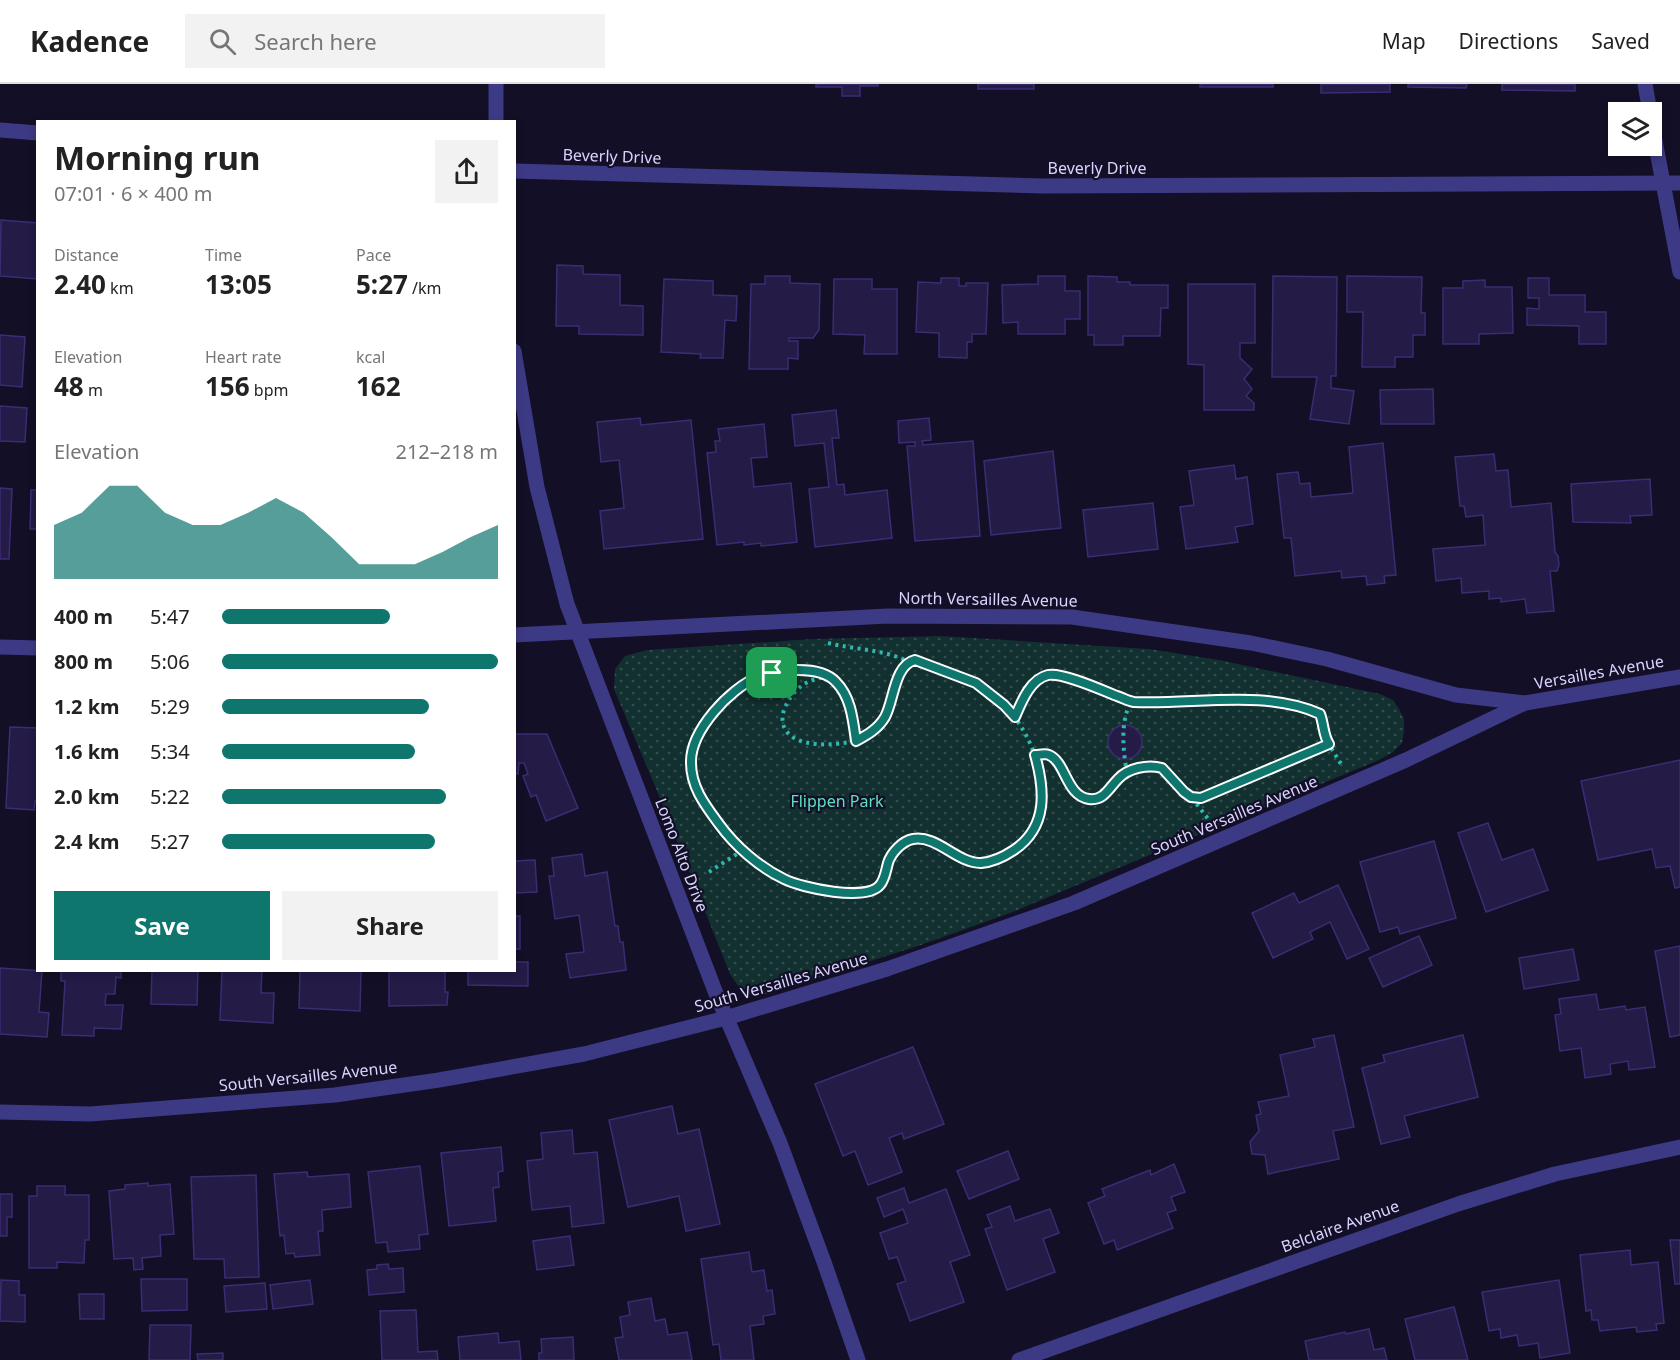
<!DOCTYPE html>
<meta charset="utf-8">
<style>
:root{--surface:#fff;--page:#f2f2f2;--text:#222;--muted:#767676;--line:#e0e0e0;--accent:#0f766e}
body{margin:0;font-family:"Noto Sans",sans-serif;background:var(--page);color:var(--text);height:100vh;display:flex;flex-direction:column;font-size:22px;white-space:nowrap}
*{box-sizing:border-box;margin:0}
p{font-size:20px;color:var(--muted)}
.icon{flex:none;width:33px;height:33px;fill:none;stroke:currentColor;stroke-width:2;stroke-linecap:round;stroke-linejoin:round}
.map{position:relative;flex:1;overflow:hidden}
.details{position:absolute;left:36px;top:36px;width:480px;height:852px;display:flex;flex-direction:column;background:var(--surface);border-radius:0px;box-shadow:0 3px 9px #0003}
.details>*{flex:none}
.buttons{position:absolute;left:1608px;top:18px;display:grid;gap:12px}
.buttons a{display:grid;place-items:center;width:54px;height:54px;border-radius:0px;background:var(--surface);box-shadow:0 3px 9px #0003;font-size:30px}
.pin{position:absolute;display:grid;place-items:center;width:51px;height:51px;color:#fff;margin:-26px;border-radius:12px;box-shadow:0 3px 9px #0006}
.round{display:grid;place-items:center;flex:none;width:63px;height:63px;border-radius:0px;background:var(--page)}
.head{display:flex;align-items:center;justify-content:space-between;height:102px;padding:0 18px}
h1{font-size:33px;font-weight:700;line-height:45px}
.figures{display:grid;grid-template-columns:repeat(3,1fr);gap:9px;height:102px;padding:6px 18px}
.figures div{display:grid;align-content:center}
.figures b{font-size:26px;font-weight:700}
.figures small{font-size:16px;font-weight:400}
.figures p{font-size:16px}
.chart{height:168px;padding:12px 18px}
.chart p{display:flex;justify-content:space-between}
.chart svg{width:100%;height:108px;margin-top:6px;fill:var(--accent);opacity:.7}
.button{display:flex;gap:12px;margin-top:auto;padding:12px 18px}
.button a{flex:1;height:69px;border-radius:0px;background:var(--accent);color:#fff;font-size:24px;font-weight:700;line-height:69px;text-align:center}
.button a+a{background:var(--page);color:var(--text)}
ul{padding:0 18px;list-style:none;font-size:20px}
li{display:grid;grid-template-columns:96px 72px 1fr;align-items:center;height:45px}
li i{height:15px;border-radius:8px;background:var(--accent)}
header{display:flex;align-items:center;gap:36px;box-sizing:border-box;height:84px;padding:0 30px;background:var(--surface);border-bottom:2px solid var(--line)}
header strong{font-size:28px}
nav{display:flex;gap:33px;margin-inline-start:auto;font-size:21px}
.search{width:420px;height:54px;background:var(--page);display:flex;align-items:center;gap:15px;box-sizing:border-box;padding:0 21px;border-radius:0px;color:var(--muted);font-size:22px}
.map>svg:first-child{display:block}
</style>
<header>
<strong>Kadence</strong>
<div class="search"><svg class="icon" aria-label="search" viewBox="0 0 24 24"><circle cx="10" cy="10" r="6"/><path d="M15 15l6 6"/></svg>Search here</div>
<nav><a>Map</a><a>Directions</a><a>Saved</a></nav>
</header>
<div class="map">
<svg width="1680" height="1276" viewBox="0 0 1680 1276">
<defs>
<pattern id="park-dots" width="8" height="8" patternUnits="userSpaceOnUse" patternTransform="scale(1.5)"><rect width="8" height="8" fill="#12302f"/><path d="M2 2h.1M6 6h.1" fill="none" stroke="#344d4e" stroke-width="1.8" stroke-linecap="round"/></pattern>
</defs>
<rect width="100%" height="100%" fill="#130f26"/>
<path fill="url(#park-dots)" d="M941 552 1149 565 1219 576 1380 610 1393 616 1399 625 1404 635V647L1402 659 1393 668 1379 676 1010 829 918 862 763 911C744 912 740 905 730 890L655 702 614 605 615 585 625 572 647 566 813 555Z"/>
<g fill="#241b47" stroke="#3b2d73" stroke-width="1.5">
<polygon points="816,0 878,0 878,2 860,2 860,12 842,12 842,3 816,3"/>
<rect x="978" y="0" width="56" height="5"/>
<rect x="1200" y="0" width="73" height="3"/>
<polygon points="1321,0 1390,0 1390,8 1321,9"/>
<polygon points="1408,0 1467,0 1466,4 1408,3"/>
<polygon points="1502,0 1575,0 1575,7 1502,6"/>
<polygon points="1,136 38,139 38,195 0,192"/>
<polygon points="557,181 583,182 583,190 620,191 620,221 643,222 643,251 579,250 579,242 556,242"/>
<polygon points="765,192 790,192 790,199 820,200 819,246 813,254 789,254 789,257 798,257 798,275 788,274 788,285 749,285 751,200 765,200"/>
<polygon points="1038,192 1065,192 1065,207 1080,207 1080,235 1065,235 1065,250 1018,250 1018,238 1003,239 1002,201 1038,200"/>
<polygon points="1088,192 1117,193 1117,198 1130,198 1130,201 1168,201 1168,224 1161,224 1160,252 1123,252 1123,261 1094,261 1094,251 1088,251"/>
<polygon points="1273,192 1337,193 1336,292 1331,292 1331,304 1354,307 1349,340 1310,335 1317,293 1272,293"/>
<polygon points="1347,192 1422,193 1421,229 1425,229 1425,251 1413,251 1413,273 1395,273 1395,283 1362,283 1363,228 1347,228"/>
<polygon points="941,194 959,194 959,202 966,202 966,199 988,199 986,250 972,250 972,258 967,258 967,274 939,273 939,249 916,248 918,198 941,199"/>
<polygon points="1528,194 1549,194 1549,211 1585,211 1585,228 1606,228 1606,260 1579,260 1579,242 1527,241 1527,224 1539,225 1539,214 1528,214"/>
<polygon points="664,195 713,197 713,211 737,212 736,237 725,236 723,274 700,274 701,270 661,268"/>
<polygon points="834,195 872,195 872,205 897,205 897,270 864,270 865,251 833,250"/>
<polygon points="1485,196 1485,203 1512,203 1513,249 1479,250 1479,260 1443,260 1443,204 1463,204 1463,197"/>
<polygon points="1188,200 1255,200 1255,259 1240,259 1240,274 1252,285 1244,295 1252,305 1246,312 1254,319 1254,326 1204,326 1204,281 1188,280"/>
<polygon points="0,251 25,253 22,303 0,301"/>
<polygon points="1433,305 1434,340 1381,340 1380,306"/>
<polygon points="0,322 27,324 25,358 0,357"/>
<polygon points="836,326 839,354 832,354 837,401 844,400 845,411 887,406 892,454 815,463 809,405 829,403 824,359 795,362 792,331"/>
<polygon points="640,334 641,341 691,336 703,455 604,465 600,427 624,424 619,376 601,378 597,338"/>
<polygon points="929,334 931,356 922,357 923,361 973,357 980,452 915,457 907,362 915,362 915,358 899,359 898,337"/>
<polygon points="764,340 767,373 751,374 754,403 791,399 797,458 761,462 761,459 744,461 744,458 717,461 707,369 716,368 715,357 720,357 718,345"/>
<polygon points="1383,359 1396,491 1384,492 1385,499 1367,501 1366,492 1342,494 1341,487 1295,492 1291,454 1284,454 1277,390 1298,388 1300,400 1310,399 1311,413 1353,409 1349,363"/>
<polygon points="1053,367 1061,444 991,451 984,377"/>
<polygon points="1494,370 1496,387 1508,386 1511,423 1551,419 1555,468 1558,472 1559,481 1557,487 1550,487 1554,527 1527,529 1525,515 1501,518 1501,514 1489,515 1489,507 1462,509 1461,494 1436,497 1433,465 1485,461 1483,431 1466,433 1464,422 1460,422 1455,373"/>
<polygon points="1234,381 1236,395 1247,393 1253,440 1235,443 1238,458 1186,465 1180,423 1194,421 1189,387"/>
<polygon points="1650,395 1652,431 1630,432 1631,439 1573,438 1571,400"/>
<polygon points="0,404 12,405 9,475 0,475"/>
<polygon points="31,406 38,406 38,445 30,445"/>
<polygon points="1153,419 1158,465 1088,473 1083,426"/>
<circle cx="1125" cy="658" r="17"/>
<polygon points="10,643 38,644 38,717 35,717 34,726 6,724"/>
<polygon points="514,650 547,650 578,724 546,737 536,711 531,713 523,692 528,690 524,679 519,679 518,690 514,690"/>
<polygon points="1680,676 1680,803 1675,804 1670,782 1656,784 1652,765 1598,776 1581,697"/>
<polygon points="1488,739 1502,776 1533,765 1548,806 1486,828 1458,749"/>
<polygon points="1434,757 1456,834 1400,850 1398,843 1380,848 1360,778"/>
<polygon points="582,770 585,792 607,788 615,842 618,842 620,858 623,858 626,886 570,894 566,870 584,868 579,831 555,835 549,792 554,792 552,774"/>
<polygon points="535,776 537,808 514,809 514,777"/>
<polygon points="1338,801 1369,865 1347,875 1330,838 1310,848 1313,855 1273,874 1252,829 1294,809 1299,819"/>
<rect x="514" y="832" width="6" height="33"/>
<polygon points="1419,852 1432,881 1383,903 1369,874"/>
<polygon points="1680,862 1680,951 1670,953 1655,867"/>
<polygon points="1573,865 1579,896 1524,905 1519,874"/>
<polygon points="514,878 528,878 528,902 468,901 468,886 514,886"/>
<polygon points="0,884 42,887 39,928 49,929 47,953 0,950"/>
<polygon points="61,886 121,886 121,894 116,893 115,910 106,910 105,921 123,921 121,945 94,944 94,952 62,951 65,897 61,897"/>
<polygon points="152,886 198,886 197,921 151,920"/>
<polygon points="222,886 262,886 261,909 274,909 273,939 220,936"/>
<polygon points="300,886 361,886 360,927 299,924"/>
<polygon points="389,886 445,886 445,908 448,908 447,921 389,922"/>
<polygon points="1596,910 1599,926 1625,922 1626,926 1645,923 1655,983 1629,986 1628,977 1610,980 1611,990 1585,994 1581,964 1560,967 1555,931 1561,930 1559,915"/>
<polygon points="1334,951 1354,1043 1333,1047 1339,1075 1268,1090 1265,1071 1252,1070 1250,1058 1259,1047 1256,1031 1261,1030 1258,1018 1289,1012 1280,971 1315,963 1313,955"/>
<polygon points="1463,951 1478,1013 1404,1032 1410,1053 1381,1060 1362,984 1385,978 1383,971"/>
<polygon points="913,963 944,1040 904,1055 902,1049 889,1054 902,1088 868,1101 855,1067 843,1072 815,1000"/>
<polygon points="672,1022 678,1050 699,1045 720,1140 686,1147 679,1112 628,1123 609,1036"/>
<polygon points="572,1046 574,1070 597,1068 604,1139 572,1143 570,1122 532,1126 527,1077 543,1075 541,1049"/>
<polygon points="501,1063 503,1087 498,1088 499,1103 493,1104 496,1137 449,1142 441,1069"/>
<polygon points="1008,1067 1019,1095 969,1115 957,1087"/>
<polygon points="1174,1080 1185,1108 1171,1113 1176,1126 1167,1129 1173,1144 1117,1166 1114,1156 1104,1160 1088,1119 1105,1112 1102,1105 1150,1086 1151,1091"/>
<polygon points="420,1082 428,1150 419,1151 420,1165 388,1168 387,1158 376,1159 368,1088"/>
<polygon points="307,1088 308,1093 349,1090 351,1123 322,1126 323,1147 318,1147 320,1171 295,1173 294,1169 286,1170 284,1151 280,1152 274,1090"/>
<polygon points="256,1091 259,1193 225,1194 224,1175 194,1175 191,1093"/>
<polygon points="148,1099 148,1102 170,1100 174,1150 160,1151 161,1172 142,1174 143,1185 134,1186 133,1174 114,1175 109,1107 125,1105 125,1101"/>
<polygon points="37,1102 65,1102 65,1111 89,1111 89,1156 85,1156 84,1179 57,1178 57,1184 29,1184 29,1112 37,1112"/>
<polygon points="904,1104 909,1119 946,1105 970,1171 950,1178 964,1218 910,1237 897,1200 906,1197 897,1173 889,1175 880,1149 908,1139 903,1125 884,1133 877,1114"/>
<polygon points="0,1110 12,1110 12,1133 7,1133 7,1152 0,1152"/>
<polygon points="1010,1122 1015,1137 1050,1125 1059,1149 1043,1155 1055,1188 1007,1206 985,1145 992,1143 987,1131"/>
<polygon points="570,1152 574,1181 537,1186 533,1157"/>
<polygon points="1670,1156 1680,1156 1680,1200 1675,1200"/>
<polygon points="1630,1166 1631,1181 1658,1178 1664,1239 1656,1240 1657,1246 1637,1248 1636,1243 1600,1247 1598,1236 1592,1236 1591,1226 1586,1227 1580,1171"/>
<polygon points="749,1168 752,1188 764,1186 767,1207 772,1206 775,1230 763,1232 764,1240 750,1242 754,1276 721,1276 719,1260 713,1261 701,1175"/>
<polygon points="388,1180 389,1185 403,1184 404,1208 369,1211 367,1186 377,1185 377,1181"/>
<polygon points="141,1195 187,1195 187,1226 142,1227"/>
<polygon points="1,1196 19,1197 19,1211 25,1211 25,1238 0,1237"/>
<polygon points="310,1196 313,1220 273,1225 270,1201"/>
<polygon points="1559,1196 1570,1269 1540,1274 1538,1259 1519,1262 1517,1251 1501,1254 1500,1245 1489,1247 1482,1208"/>
<polygon points="265,1199 267,1225 226,1228 224,1202"/>
<polygon points="79,1210 104,1210 104,1235 80,1235"/>
<polygon points="651,1214 655,1237 665,1235 668,1251 687,1248 692,1276 619,1276 615,1254 623,1253 620,1233 630,1231 628,1218"/>
<polygon points="1454,1223 1468,1276 1415,1276 1405,1235"/>
<polygon points="416,1226 418,1268 437,1267 438,1276 382,1276 380,1227"/>
<polygon points="150,1241 191,1241 190,1276 149,1276"/>
<polygon points="1369,1245 1374,1266 1384,1264 1387,1276 1309,1276 1305,1257 1345,1248 1346,1250"/>
<polygon points="498,1249 499,1259 519,1257 521,1276 460,1276 458,1253"/>
<polygon points="573,1253 574,1276 539,1276 539,1269 542,1269 541,1255"/>
<polygon points="223,1269 223,1276 198,1276 197,1270"/>
</g>
<g fill="none" stroke-linecap="round" stroke-linejoin="round">
<g stroke="#2fb8b0" stroke-width="4" stroke-dasharray="3 4.5" stroke-linecap="butt">
<path d="M828 559C856 566 884 565 909 578"/>
<path d="M829 592C821 594 813 595 806 599 793 606 776 629 785 645 795 664 835 662 853 657 866 654 879 644 886 632 893 619 897 576 916 576 925 577 936 583 944 586 968 595 988 604 1006 623 1047 666 1065 758 991 777 961 784 940 749 911 756 880 764 895 802 866 807 843 812 805 805 783 795 771 788 759 779 748 770 724 751 687 708 691 675 695 643 729 605 758 593 771 588 786 586 800 586 811 586 825 588 834 596 851 610 852 636 856 657"/>
<path d="M1015 633C1020 619 1028 602 1041 594 1057 584 1114 610 1131 618"/>
<path d="M1035 671C1039 671 1045 669 1049 671 1066 678 1066 712 1089 715 1104 717 1109 704 1118 695 1128 684 1148 680 1162 684 1175 697 1181 713 1201 714L1329 660"/>
<path d="M1127 689C1123 667 1120 637 1131 618 1154 618 1178 617 1201 617 1240 616 1284 613 1320 630L1323 639 1325 654 1341 680"/>
<polyline points="1192,714 1209,736"/>
<polyline points="709,788 743,766"/>
</g>
<g stroke="#3d3a85" stroke-width="15">
<polyline points="514,551 888,532 1072,533 1251,559 1327,575 1456,611 1525,619"/>
<polyline points="0,563 38,564"/>
<polyline points="0,1028 90,1030 335,1011 439,996 584,970 726,934 887,885 1074,819 1406,676 1525,619 1680,593"/>
<polyline points="1019,1276 1458,1120 1555,1090 1680,1063"/>
</g>
<g stroke="#3d3a85" stroke-width="15">
<polyline points="496,0 496,38"/>
<polyline points="1645,0 1650,28"/>
<polyline points="1652,41 1680,188"/>
<polyline points="0,46 38,49"/>
<polyline points="514,87 1043,102 1680,99"/>
<polyline points="514,267 537,403 567,520 715,907 780,1059 824,1178 858,1276"/>
</g>
</g>
<g fill="none" stroke-linecap="round" stroke-linejoin="round">
<g stroke="#fff" stroke-width="12">
<path id="route" d="M915 576 976 599 1004 621 1015 633C1021 619 1030 595 1048 591 1062 588 1102 606 1117 612 1123 614 1128 617 1134 618 1192 621 1266 605 1320 630 1324 640 1323 651 1329 660L1201 714 1191 713 1184 708 1162 684C1148 680 1128 684 1118 695 1109 704 1104 717 1089 715 1066 712 1066 678 1049 671 1045 669 1039 671 1035 671 1045 706 1048 743 1014 766 1005 772 993 778 981 779 956 779 938 751 913 755 902 757 891 769 888 779 886 786 885 795 880 801 866 818 802 804 784 795 759 783 735 762 719 740 705 721 691 703 691 679 690 647 730 604 758 593 771 588 785 586 798 586 811 586 827 588 836 598 851 613 853 636 856 657 867 651 878 645 885 633 894 617 894 581 915 576Z"/>
</g>
<use href="#route" stroke="#0f766e" stroke-width="8"/>
</g>
<g text-anchor="middle" stroke-width="4.5" stroke-linejoin="round" paint-order="stroke">
<g font-size="16" fill="#d9d4ff" stroke="#130f26">
<text transform="translate(612 72) rotate(2)" y="6">Beverly Drive</text>
<text x="1097" y="90">Beverly Drive</text>
<text transform="translate(988 515) rotate(1)" y="6">North Versailles Avenue</text>
<text transform="translate(1599 588) rotate(-10)" y="6">Versailles Avenue</text>
<text transform="translate(1234 731) rotate(-23)" y="6">South Versailles Avenue</text>
<text transform="translate(682 771) rotate(69)" y="6">Lomo Alto Drive</text>
<text transform="translate(781 898) rotate(-16)" y="6">South Versailles Avenue</text>
<text transform="translate(308 992) rotate(-6)" y="6">South Versailles Avenue</text>
<text transform="translate(1340 1142) rotate(-20)" y="6">Belclaire Avenue</text>
</g>
<g font-size="16" fill="#5fe0c0" stroke="#130f26">
<text x="837" y="723">Flippen Park</text>
</g>
</g>
</svg>
<div class="buttons">
<a><svg class="icon" aria-label="layers" viewBox="0 0 24 24"><path d="M12 4l9 5-9 5-9-5zM3 14l9 5 9-5"/></svg></a>
</div>
<div class="pin" style="left:772px;top:589px;background:#1e9e55"><svg class="icon" aria-label="arrive" viewBox="0 0 24 24"><path d="M6 21V4h12l-3 4 3 4H6"/></svg></div>
<section class="details">
<div class="head"><div><h1>Morning run</h1><p>07:01 · 6 × 400 m</p></div><a class="round"><svg class="icon" aria-label="share" viewBox="0 0 24 24"><path d="M12 15V3M7 8l5-5 5 5M5 13v7h14v-7"/></svg></a></div>
<div class="figures">
<div><p>Distance</p><b>2.40<small> km</small></b></div>
<div><p>Time</p><b>13:05</b></div>
<div><p>Pace</p><b>5:27<small> /km</small></b></div>
</div>
<div class="figures">
<div><p>Elevation</p><b>48<small> m</small></b></div>
<div><p>Heart rate</p><b>156<small> bpm</small></b></div>
<div><p>kcal</p><b>162</b></div>
</div>
<div class="chart"><p><span>Elevation</span>212–218 m</p>
<svg viewBox="0 0 160 44" preserveAspectRatio="none"><path d="M0 44V22L10 17L20 6L30 6L40 17L50 22L60 22L70 17L80 11L90 17L100 27L110 38L120 38L130 38L140 33L150 27L160 22V44z"/></svg>
</div>
<ul>
<li><b>400 m</b>5:47<i style="width:61%"></i></li>
<li><b>800 m</b>5:06<i style="width:100%"></i></li>
<li><b>1.2 km</b>5:29<i style="width:75%"></i></li>
<li><b>1.6 km</b>5:34<i style="width:70%"></i></li>
<li><b>2.0 km</b>5:22<i style="width:81%"></i></li>
<li><b>2.4 km</b>5:27<i style="width:77%"></i></li>
</ul>
<div class="button"><a>Save</a><a>Share</a></div>
</section>
</div>
